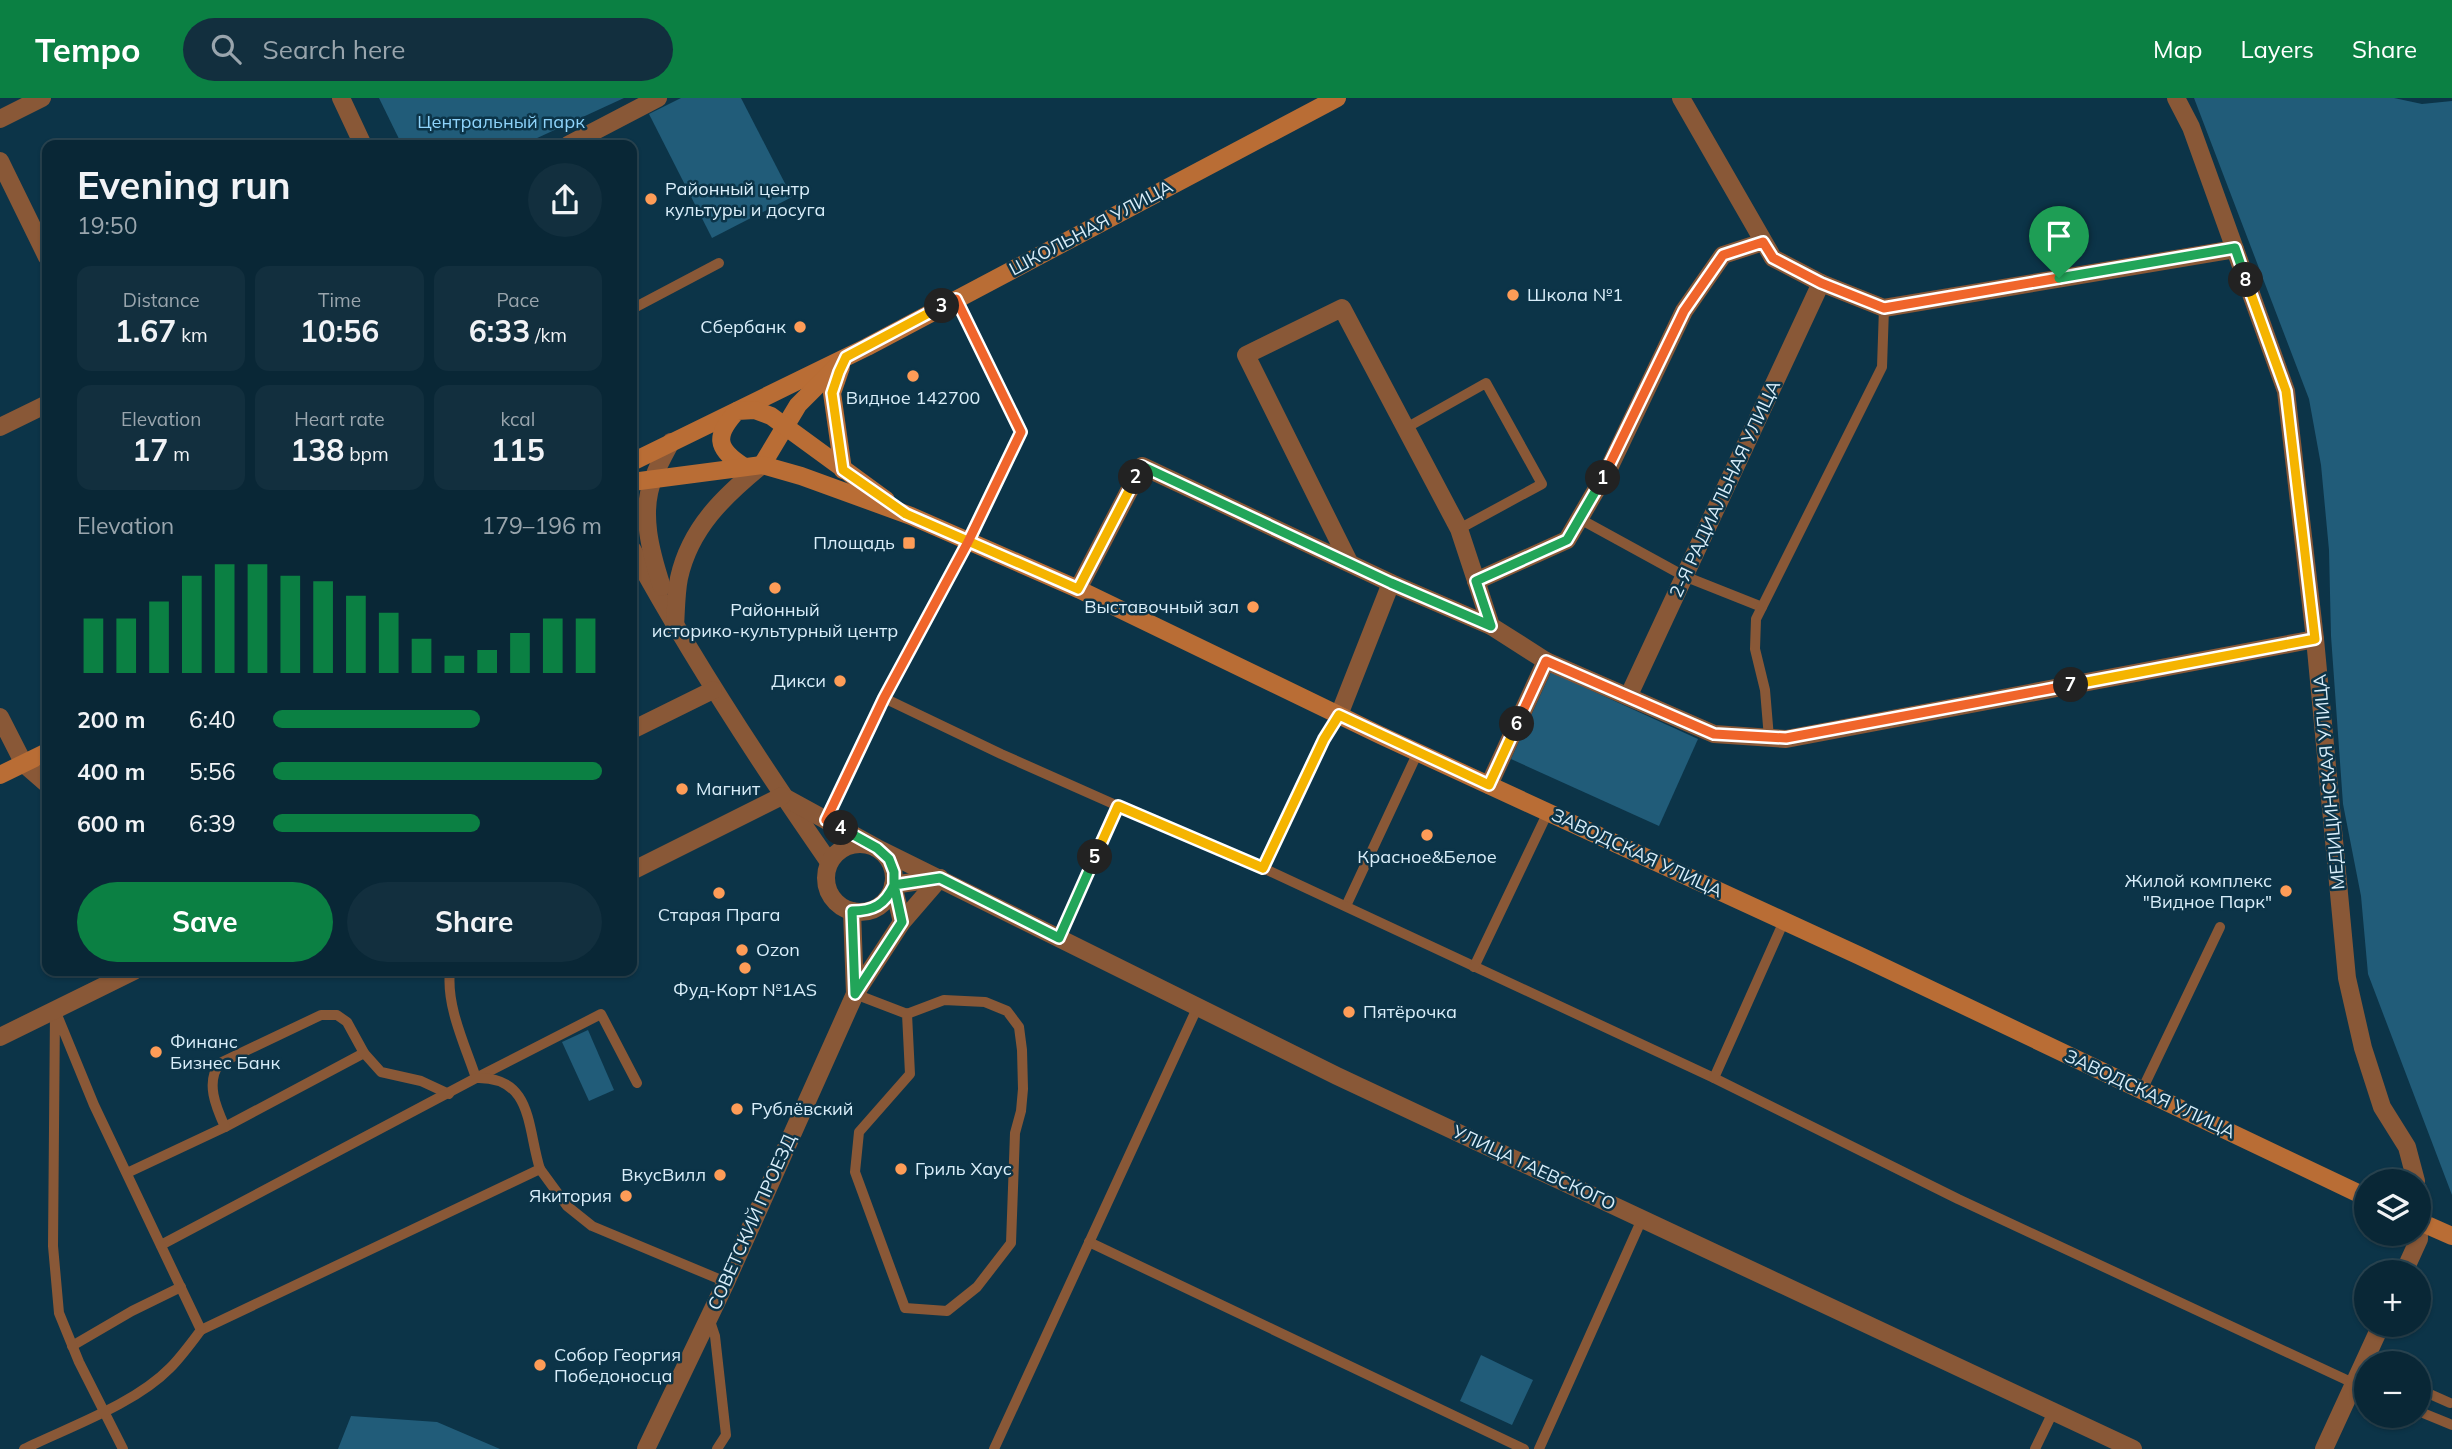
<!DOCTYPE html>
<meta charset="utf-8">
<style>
:root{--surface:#092736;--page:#122f3e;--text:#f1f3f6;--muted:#99a5ad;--line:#294451;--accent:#0b8043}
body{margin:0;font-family:Mulish,sans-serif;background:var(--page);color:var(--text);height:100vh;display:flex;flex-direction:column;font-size:26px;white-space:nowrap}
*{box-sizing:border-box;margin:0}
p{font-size:23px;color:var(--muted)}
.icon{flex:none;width:38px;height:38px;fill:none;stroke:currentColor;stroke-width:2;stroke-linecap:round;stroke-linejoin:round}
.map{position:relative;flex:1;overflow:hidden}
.drawer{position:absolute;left:42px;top:42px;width:595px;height:836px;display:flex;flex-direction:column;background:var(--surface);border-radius:14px;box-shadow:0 2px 5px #0004,0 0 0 2px var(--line)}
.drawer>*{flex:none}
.buttons{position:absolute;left:2354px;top:1071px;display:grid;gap:14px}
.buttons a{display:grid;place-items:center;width:77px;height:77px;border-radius:50%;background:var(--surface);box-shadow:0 2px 5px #0004,0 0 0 2px var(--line);font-size:35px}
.pin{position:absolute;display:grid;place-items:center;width:60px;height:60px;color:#fff;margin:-72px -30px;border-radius:50% 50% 50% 0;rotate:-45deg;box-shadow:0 0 7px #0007}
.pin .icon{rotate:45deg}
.km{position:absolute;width:35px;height:35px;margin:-18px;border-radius:50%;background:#222;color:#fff;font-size:19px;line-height:35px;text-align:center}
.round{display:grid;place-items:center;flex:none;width:74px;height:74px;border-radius:37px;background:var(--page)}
.head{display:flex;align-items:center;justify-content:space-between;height:119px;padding:0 35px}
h1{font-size:38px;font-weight:700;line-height:52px}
.metrics{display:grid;grid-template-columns:repeat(3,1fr);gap:10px;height:119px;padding:7px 35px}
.metrics div{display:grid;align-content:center;border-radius:14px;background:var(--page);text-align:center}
.metrics b{font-size:30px;font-weight:700}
.metrics small{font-size:19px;font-weight:400}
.metrics p{font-size:19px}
.chart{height:196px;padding:14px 35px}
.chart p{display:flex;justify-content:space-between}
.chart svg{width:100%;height:126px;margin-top:7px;stroke:var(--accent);stroke-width:6}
.action{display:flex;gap:14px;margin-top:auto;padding:14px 35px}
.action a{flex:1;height:80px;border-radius:42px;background:var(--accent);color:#fff;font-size:28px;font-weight:700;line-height:80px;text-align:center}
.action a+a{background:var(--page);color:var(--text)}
ul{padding:0 35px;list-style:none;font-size:23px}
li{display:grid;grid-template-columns:112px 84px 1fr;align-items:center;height:52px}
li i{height:18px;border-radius:9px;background:var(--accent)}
header{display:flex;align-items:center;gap:42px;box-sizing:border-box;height:98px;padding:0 35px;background:var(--accent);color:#fff}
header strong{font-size:33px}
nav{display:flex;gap:38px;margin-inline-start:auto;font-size:24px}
.search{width:490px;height:63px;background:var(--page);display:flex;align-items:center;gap:18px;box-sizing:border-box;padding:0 24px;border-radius:38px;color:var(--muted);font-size:26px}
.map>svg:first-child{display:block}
</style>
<header>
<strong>Tempo</strong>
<div class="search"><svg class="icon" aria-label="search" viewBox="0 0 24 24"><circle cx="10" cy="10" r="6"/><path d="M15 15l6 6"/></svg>Search here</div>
<nav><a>Map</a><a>Layers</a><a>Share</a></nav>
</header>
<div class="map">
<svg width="2452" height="1351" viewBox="0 0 2452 1351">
<rect width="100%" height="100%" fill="#0c3448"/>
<g fill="#215c79">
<polygon points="379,0 624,0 522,47 402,47"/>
<polygon points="681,0 741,0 792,99 712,140 649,16"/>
<polygon points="2194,0 2394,0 2422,6 2452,3 2452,1097 2368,876 2361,798 2343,706 2331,538 2329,452 2321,367 2309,301"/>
<polygon points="1551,574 1698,641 1659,728 1511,661"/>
<polygon points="588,932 614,992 589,1003 562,944"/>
<polygon points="1481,1257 1533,1282 1512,1327 1460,1303"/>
<polygon points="351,1318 437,1324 500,1351 338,1351"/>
</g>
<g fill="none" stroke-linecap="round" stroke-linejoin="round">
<g stroke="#895837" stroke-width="10">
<polyline points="632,211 719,165"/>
<polyline points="1406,330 1486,285 1542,386 1459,431"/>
<polyline points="1580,421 1684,478 1762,509"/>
<polyline points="884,600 968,444 1021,334 956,201"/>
<polyline points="1769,640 1765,592 1755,551 1756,521 1882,269 1884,210"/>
<polyline points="826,722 884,600 1001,656 1118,708"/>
<polyline points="1263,770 1324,641 1339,617"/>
<polyline points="1346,808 1418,654"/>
<polyline points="1059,840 1118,708 1263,770 1714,980 1958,1101 2366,1291"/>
<polyline points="1474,869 1548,714"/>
<path d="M450 873C446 908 465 947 476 980L601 916 637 985"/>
<polyline points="855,896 907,916 910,976 859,1034 855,1074 905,1210 947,1213 977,1189 1011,1145 1015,1035 1021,1013 1023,991 1022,952 1019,929 1007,913 985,904 944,902 907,916"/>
<polyline points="1714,980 1784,823"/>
<polyline points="2142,992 2220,829"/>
<polyline points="225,1029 364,955"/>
<path d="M127 1075 225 1029C216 1009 205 984 220 965L321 917H337L347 924 364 955 381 974 421 983 449 996"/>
<polyline points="1089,1144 1524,1351"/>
<path d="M161 1147 476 980C533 978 527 1030 540 1071"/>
<polyline points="709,1220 715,1238 726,1337 717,1351"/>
<polyline points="72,1248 132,1213 181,1189"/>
<polyline points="2423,1293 2450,1305"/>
<polyline points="2418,1313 2452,1327"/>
<path d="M24 1351C69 1329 135 1306 170 1270 181 1259 191 1245 201 1232L540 1071 567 1108 592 1128 726 1184"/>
<polyline points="123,1351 79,1264 59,1215 53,1148 55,912 94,1007 201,1232"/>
<polyline points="994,1351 1198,908"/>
<polyline points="1539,1351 1642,1121"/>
<polyline points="2035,1351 2053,1314"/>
</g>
<g stroke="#895837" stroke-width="18">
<polyline points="341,0 363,47"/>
<polyline points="1681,0 1773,160 1821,185 1884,210 2235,151"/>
<polyline points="2176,0 2191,29 2286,293 2315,541 2347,880 2363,950 2382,1009 2407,1049 2416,1083"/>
<polyline points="0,21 42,0"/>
<polyline points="568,47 658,0"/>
<polyline points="0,63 47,159"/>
<polyline points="0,329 47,306"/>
<path d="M632 451C691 559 758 662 829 764"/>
<polyline points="1349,464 1246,257 1342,210 1459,431 1491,528 1546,563 1714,636 1786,641 2315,541"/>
<polyline points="1476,483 1567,442 1609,370 1684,213 1723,157 1763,144"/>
<path d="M662 489C651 455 639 414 654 379 658 367 665 355 671 344"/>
<polyline points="1078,491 1142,368 1391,485 1491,528"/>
<path d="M675 529C676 513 676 495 679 480 690 430 724 398 762 367"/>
<polyline points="1629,597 1821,185"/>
<polyline points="1339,617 1391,485"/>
<polyline points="0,619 24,666 47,686"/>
<polyline points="632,632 713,592"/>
<polyline points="1489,687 1546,563"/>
<polyline points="782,698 877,750 1337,978 2133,1351"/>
<circle cx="860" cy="780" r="34"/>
<polyline points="632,773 782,698"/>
<polyline points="852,813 855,896"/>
<polyline points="902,824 893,787 940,780"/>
<polyline points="0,939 134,873"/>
<polyline points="2404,1174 2419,1141 2418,1091"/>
<polyline points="646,1351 726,1184 855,896 902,824 940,780"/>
<polyline points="2324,1351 2381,1227"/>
</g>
<g stroke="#b96d35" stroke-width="18">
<polyline points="841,269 832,295 843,372"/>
<polyline points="632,364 867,249 1337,0"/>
<polyline points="762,367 798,307 836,269"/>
<path d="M743 368C715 350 715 337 737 313L755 312 771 318 886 402"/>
<polyline points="632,384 762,367 801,378 911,418 1078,491 1380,637 1860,858 2366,1099"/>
<polyline points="0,677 47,654"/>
<polyline points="2418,1123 2452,1138"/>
</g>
</g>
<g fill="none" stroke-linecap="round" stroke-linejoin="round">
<g stroke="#fff" stroke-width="14">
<polyline id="split-1" points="1603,380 1684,213 1723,157 1763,144 1773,160 1821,185 1884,210 2059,180"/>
</g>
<g stroke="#fff" stroke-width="14">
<polyline id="split-2" points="1136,379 1142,368 1391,485 1491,528 1476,483 1567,442 1603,380"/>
</g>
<g stroke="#fff" stroke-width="14">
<polyline id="split-3" points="942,208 846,259 839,274 832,295 843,372 906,416 1078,491 1136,379"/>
</g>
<g stroke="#fff" stroke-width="14">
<polyline id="split-4" points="841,730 826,722 884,600 968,444 1021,334 956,201 942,208"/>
</g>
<g stroke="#fff" stroke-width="14">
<path id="split-5" d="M841 730 877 750 889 761 894 774V787L902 824 855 896 852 813C873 813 885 807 894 787L940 780 1059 840 1095 759"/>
</g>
<g stroke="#fff" stroke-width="14">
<polyline id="split-6" points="1095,759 1118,708 1263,770 1324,641 1339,617 1489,687 1517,626"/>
</g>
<g stroke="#fff" stroke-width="14">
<polyline id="split-7" points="1517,626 1546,563 1714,636 1786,640 2071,587"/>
</g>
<g stroke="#fff" stroke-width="14">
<polyline id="split-8" points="2071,587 2315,541 2286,293 2246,182"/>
</g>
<g stroke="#fff" stroke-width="14">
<polyline id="split-9" points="2059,180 2235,150 2246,182"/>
</g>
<use href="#split-1" stroke="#f0652b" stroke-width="9"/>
<use href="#split-2" stroke="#22a559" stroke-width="9"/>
<use href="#split-3" stroke="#f5b400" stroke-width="9"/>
<use href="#split-4" stroke="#f0652b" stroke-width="9"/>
<use href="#split-5" stroke="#22a559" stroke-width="9"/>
<use href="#split-6" stroke="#f5b400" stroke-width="9"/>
<use href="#split-7" stroke="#f0652b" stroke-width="9"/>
<use href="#split-8" stroke="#f5b400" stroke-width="9"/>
<use href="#split-9" stroke="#22a559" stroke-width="9"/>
</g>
<g fill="#fe9c57" stroke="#0c3448" stroke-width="2.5">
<circle cx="651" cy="101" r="7"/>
<circle cx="1513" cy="197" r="7"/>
<circle cx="800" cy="229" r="7"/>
<circle cx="913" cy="278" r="7"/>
<rect x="902" y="438" width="14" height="14" rx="3.5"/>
<circle cx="775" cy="490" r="7"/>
<circle cx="1253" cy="509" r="7"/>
<circle cx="840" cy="583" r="7"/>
<circle cx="682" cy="691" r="7"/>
<circle cx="1427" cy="737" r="7"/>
<circle cx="2286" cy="793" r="7"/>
<circle cx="719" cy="795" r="7"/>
<circle cx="742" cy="852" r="7"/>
<circle cx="745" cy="870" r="7"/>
<circle cx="1349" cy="914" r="7"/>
<circle cx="156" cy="954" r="7"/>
<circle cx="737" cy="1011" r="7"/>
<circle cx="901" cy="1071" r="7"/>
<circle cx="720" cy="1077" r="7"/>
<circle cx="626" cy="1098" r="7"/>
<circle cx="540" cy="1267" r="7"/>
</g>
<g text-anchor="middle" stroke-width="5" stroke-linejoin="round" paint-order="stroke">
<g font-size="18" fill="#8ed3fa" stroke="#0c3448">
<text x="501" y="30">Центральный парк</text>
</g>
<g font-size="18" fill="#d9eefa" stroke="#0c3448" text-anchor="start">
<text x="665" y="97">Районный центр<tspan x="665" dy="21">культуры и досуга</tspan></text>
<text x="1527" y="203">Школа №1</text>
<text x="786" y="235" text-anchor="end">Сбербанк</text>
<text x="913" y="306" text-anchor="middle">Видное 142700</text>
<text x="895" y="451" text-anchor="end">Площадь</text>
<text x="1239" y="515" text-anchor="end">Выставочный зал</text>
<text x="775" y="518" text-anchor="middle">Районный<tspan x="775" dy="21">историко-культурный центр</tspan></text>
<text x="826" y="589" text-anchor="end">Дикси</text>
<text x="696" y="697">Магнит</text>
<text x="1427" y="765" text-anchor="middle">Красное&amp;Белое</text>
<text x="2272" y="789" text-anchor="end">Жилой комплекс<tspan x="2272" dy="21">"Видное Парк"</tspan></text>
<text x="719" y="823" text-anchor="middle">Старая Прага</text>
<text x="756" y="858">Ozon</text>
<text x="745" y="898" text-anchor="middle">Фуд-Корт №1AS</text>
<text x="1363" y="920">Пятёрочка</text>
<text x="170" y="950">Финанс<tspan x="170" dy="21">Бизнес Банк</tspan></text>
<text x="751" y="1017">Рублёвский</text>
<text x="915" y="1077">Гриль Хаус</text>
<text x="706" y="1083" text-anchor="end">ВкусВилл</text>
<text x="612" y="1104" text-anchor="end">Якитория</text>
<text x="554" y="1263">Собор Георгия<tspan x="554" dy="21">Победоносца</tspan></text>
</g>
<g font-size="18" fill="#d9eefa" stroke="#0c3448">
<text transform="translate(1091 130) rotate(-28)" y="6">ШКОЛЬНАЯ УЛИЦА</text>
<text transform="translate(1725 391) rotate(-65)" y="6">2-Я РАДИАЛЬНАЯ УЛИЦА</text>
<text transform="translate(2329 684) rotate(-95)" y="6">МЕДИЦИНСКАЯ УЛИЦА</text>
<text transform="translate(1637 755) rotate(25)" y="6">ЗАВОДСКАЯ УЛИЦА</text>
<text transform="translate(2150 996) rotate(25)" y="6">ЗАВОДСКАЯ УЛИЦА</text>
<text transform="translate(1534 1070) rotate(25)" y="6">УЛИЦА ГАЕВСКОГО</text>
<text transform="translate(752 1124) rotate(-66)" y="6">СОВЕТСКИЙ ПРОЕЗД</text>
</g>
</g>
</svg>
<div class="buttons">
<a><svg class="icon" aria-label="layers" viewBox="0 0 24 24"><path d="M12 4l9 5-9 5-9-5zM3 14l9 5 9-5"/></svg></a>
<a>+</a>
<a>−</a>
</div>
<div class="pin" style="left:2059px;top:180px;background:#1e9e55"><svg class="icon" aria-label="arrive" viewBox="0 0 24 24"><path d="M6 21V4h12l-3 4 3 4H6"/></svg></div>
<b class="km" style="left:1603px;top:380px">1</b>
<b class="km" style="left:1136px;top:379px">2</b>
<b class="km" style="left:942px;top:208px">3</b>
<b class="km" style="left:841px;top:730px">4</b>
<b class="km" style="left:1095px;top:759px">5</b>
<b class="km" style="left:1517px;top:626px">6</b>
<b class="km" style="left:2071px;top:587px">7</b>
<b class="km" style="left:2246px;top:182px">8</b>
<section class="drawer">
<div class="head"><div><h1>Evening run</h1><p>19:50</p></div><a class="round"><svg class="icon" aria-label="share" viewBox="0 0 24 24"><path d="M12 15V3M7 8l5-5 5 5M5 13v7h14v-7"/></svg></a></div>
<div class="metrics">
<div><p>Distance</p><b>1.67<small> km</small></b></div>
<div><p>Time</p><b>10:56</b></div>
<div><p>Pace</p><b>6:33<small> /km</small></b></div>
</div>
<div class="metrics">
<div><p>Elevation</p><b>17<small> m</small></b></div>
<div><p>Heart rate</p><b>138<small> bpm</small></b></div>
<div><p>kcal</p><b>115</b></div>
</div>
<div class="chart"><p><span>Elevation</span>179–196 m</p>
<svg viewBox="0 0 160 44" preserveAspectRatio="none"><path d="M5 44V25M15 44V25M25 44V19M35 44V10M45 44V6M55 44V6M65 44V10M75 44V12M85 44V17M95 44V23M105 44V32M115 44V38M125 44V36M135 44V30M145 44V25M155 44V25"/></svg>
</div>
<ul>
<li><b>200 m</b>6:40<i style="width:63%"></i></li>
<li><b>400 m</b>5:56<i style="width:100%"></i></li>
<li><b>600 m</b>6:39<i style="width:63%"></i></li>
</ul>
<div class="action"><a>Save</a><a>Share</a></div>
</section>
</div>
